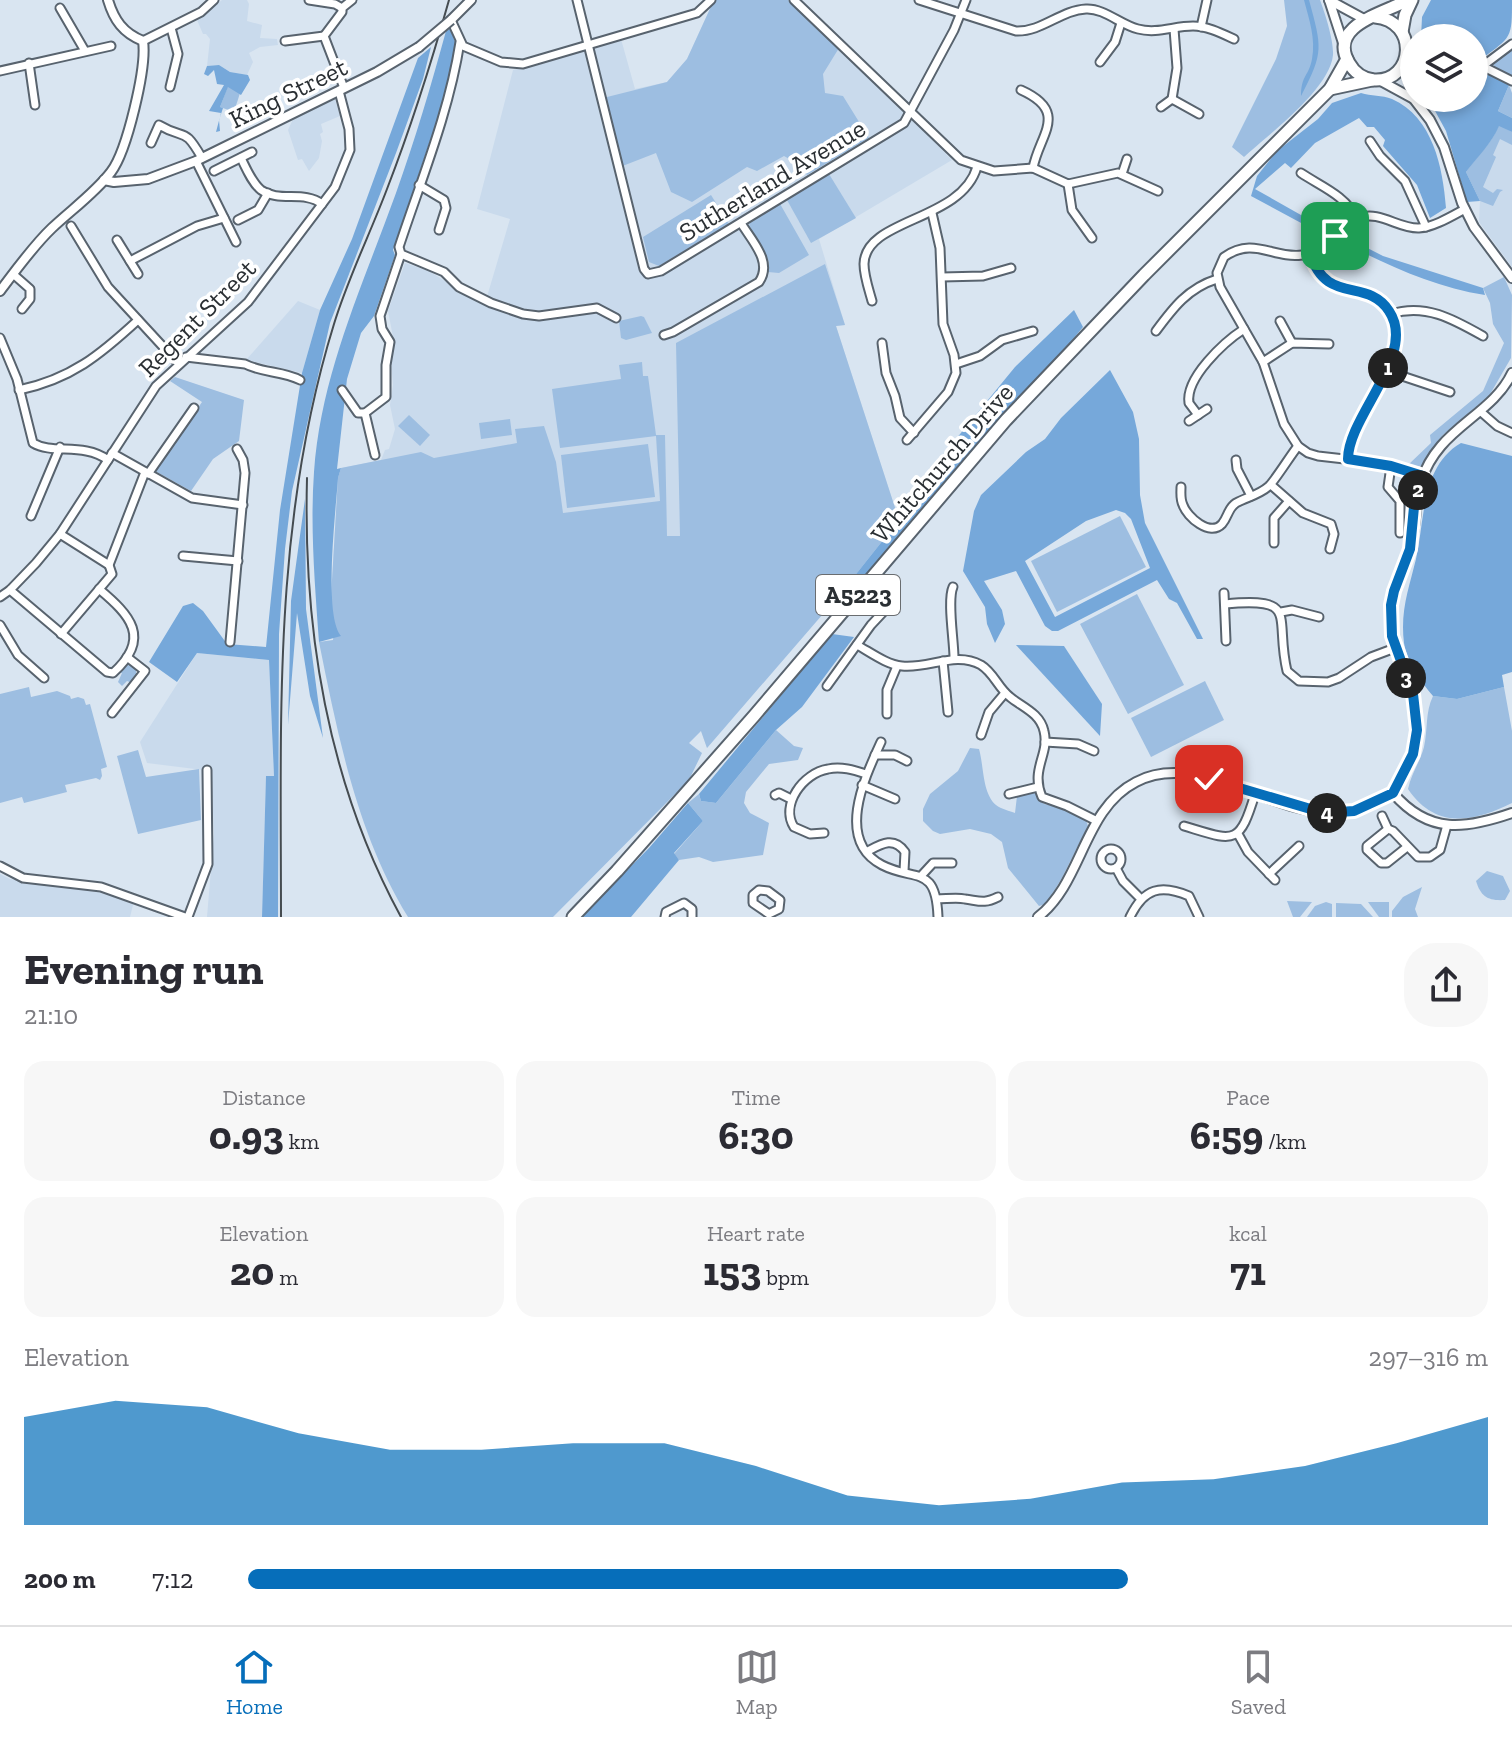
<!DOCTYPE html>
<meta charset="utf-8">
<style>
:root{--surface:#fff;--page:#f7f7f7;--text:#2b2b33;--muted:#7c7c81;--line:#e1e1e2;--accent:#066eba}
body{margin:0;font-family:"Zilla Slab",serif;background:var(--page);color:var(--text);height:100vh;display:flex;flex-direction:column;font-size:30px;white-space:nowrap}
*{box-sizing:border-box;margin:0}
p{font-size:26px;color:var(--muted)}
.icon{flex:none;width:44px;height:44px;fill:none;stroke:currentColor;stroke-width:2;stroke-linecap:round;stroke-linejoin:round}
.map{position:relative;height:917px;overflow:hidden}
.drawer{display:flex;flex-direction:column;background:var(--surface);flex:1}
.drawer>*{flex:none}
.fabs{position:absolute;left:1400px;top:24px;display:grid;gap:16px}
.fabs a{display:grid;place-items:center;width:88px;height:88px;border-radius:50%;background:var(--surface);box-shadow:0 4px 12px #0003;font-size:40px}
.pin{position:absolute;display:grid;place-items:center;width:68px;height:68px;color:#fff;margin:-34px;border-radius:16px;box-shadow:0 4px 12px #0006}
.km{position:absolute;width:40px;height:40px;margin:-20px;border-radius:50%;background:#222;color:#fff;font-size:22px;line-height:40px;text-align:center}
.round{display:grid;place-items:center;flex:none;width:84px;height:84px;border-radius:32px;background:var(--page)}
.overview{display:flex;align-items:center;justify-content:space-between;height:136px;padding:0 24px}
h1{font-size:44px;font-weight:700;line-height:60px}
.stats{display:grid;grid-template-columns:repeat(3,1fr);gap:12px;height:136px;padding:8px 24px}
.stats div{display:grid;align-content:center;border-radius:20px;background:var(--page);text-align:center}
.stats b{font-size:40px;font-weight:700}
.stats small{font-size:22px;font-weight:400}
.stats p{font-size:22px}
.chart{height:224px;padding:16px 24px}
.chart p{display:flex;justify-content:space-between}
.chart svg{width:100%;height:144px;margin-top:8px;fill:var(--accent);opacity:.7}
ul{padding:0 24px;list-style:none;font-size:26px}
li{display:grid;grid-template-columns:128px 96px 1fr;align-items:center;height:60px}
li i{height:20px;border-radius:10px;background:var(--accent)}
.menu{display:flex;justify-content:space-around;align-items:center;height:112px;border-top:2px solid var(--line);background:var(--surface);font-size:22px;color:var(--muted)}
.menu a{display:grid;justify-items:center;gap:4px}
.menu .on{color:var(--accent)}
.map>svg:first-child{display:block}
</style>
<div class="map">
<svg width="1512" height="917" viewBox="0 0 1512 917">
<rect width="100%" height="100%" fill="#d9e5f1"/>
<g fill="#c9daec">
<polygon points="222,0 247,0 249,4 247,21 262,25 260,38 277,39 278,45 260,47 249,53 253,62 247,75 230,72 219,65 207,66 210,39 206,34 203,34 197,20"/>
<polygon points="714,0 788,0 895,101 952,160 819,239 845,325 836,326 899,520 841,593 707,748 701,731 334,629 331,597 338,478 341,468 381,460 385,450 389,449 395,429 390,405 393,385 391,362 394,342 388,311 405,263 429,271 456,288 486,300 510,219 477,209 513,70 621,39 635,89 667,82 687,59"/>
<polygon points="335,99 340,116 321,124 323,132 320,134 322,141 319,158 309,171 302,159 298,160 288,130 293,119"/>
<polygon points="1512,132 1512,267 1479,222 1480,200 1466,172 1495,136"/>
<polygon points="298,301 320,310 302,373 246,360"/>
<polygon points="197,653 269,660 274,777 266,777 262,917 207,917 214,833 211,771 147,763 140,742"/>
<polygon points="0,874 10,879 105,892 134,901 130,917 0,917"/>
</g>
<g fill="#9dbee1">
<polygon points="714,0 788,0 839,48 823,74 825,93 843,96 869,138 807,175 798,164 784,156 757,171 747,167 692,202 671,192 656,153 620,167 603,98 667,82 687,59"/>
<path d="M1284 0H1320C1325 13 1334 41 1333 55 1330 89 1269 134 1244 157L1232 147 1276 59 1287 26Z"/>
<polygon points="1512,47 1512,78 1494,68 1493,63 1495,58"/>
<polygon points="1509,85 1512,93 1512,118 1498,111"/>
<polygon points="228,86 240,93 234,112 220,107"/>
<path d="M1499 125 1512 132V145L1500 139 1493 155 1496 157 1483 187 1493 193 1497 189 1503 190 1500 192 1493 206 1480 201 1466 172C1477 156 1492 143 1499 125Z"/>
<polygon points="829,174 856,218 811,243 787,200"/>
<polygon points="711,195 729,224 659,266 649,262 643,237"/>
<polygon points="779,202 809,255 779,273 768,272 769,262 749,227 750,221"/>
<path d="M825 264 845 325 836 326 899 520 841 593 707 748 701 731 689 743 702 753 689 780 553 917H408C357 834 338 736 319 642L333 640 334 629 331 597 338 478 341 468 421 452 434 458 517 443 515 429 544 426 556 462 563 513 660 501 656 436 560 448 552 389 621 379 619 365 642 362 643 376H648L656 435H665L667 536H680L676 343Z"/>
<polygon points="1504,277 1512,295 1511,358 1489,396 1443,435 1421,466 1414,468 1408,465 1431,443 1430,435 1483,391 1504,343 1493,324 1490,303 1483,288"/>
<polygon points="641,316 644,317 652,333 626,340 621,338 619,321"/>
<polygon points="175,377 244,400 239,441 213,459 191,491 155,471 202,402 170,381"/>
<polygon points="409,415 430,435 420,446 398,426"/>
<polygon points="510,419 512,435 481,439 479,423"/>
<polygon points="648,444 655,497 567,508 561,455"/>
<polygon points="1120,516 1146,567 1057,612 1031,561"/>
<polygon points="1137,594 1184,685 1128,714 1080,624"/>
<polygon points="128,662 128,665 136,668 136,673 140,673 132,683 127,681 122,686 118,682 122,673 119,673"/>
<polygon points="1205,681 1224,720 1151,757 1131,718"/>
<polygon points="29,687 31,697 57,691 70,696 71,699 78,697 84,699 86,705 90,704 107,767 101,769 102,776 100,780 96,778 65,785 67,792 24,803 22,797 0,803 0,694"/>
<path d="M1504 687 1512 731V803C1473 822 1436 830 1408 789 1411 774 1420 762 1424 747 1428 729 1425 713 1433 696L1457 699Z"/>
<polygon points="776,730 794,746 803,748 798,760 769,764 746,792 744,803 750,813 769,823 763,855 713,862 699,857 679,860 674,854 703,821 688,803 699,794 701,801 716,803"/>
<path d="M970 748 979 749C984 766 982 793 996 805 1001 809 1010 811 1015 813L1017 796 1034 791 1044 804 1067 809 1086 820 1088 826 1062 878 1046 904 1039 906 1008 868 1002 842 991 834 970 829 940 834 933 831 923 821V809L930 794 958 771Z"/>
<polygon points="138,750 146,777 199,769 201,820 138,834 117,756"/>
<path d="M1487 871 1503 876 1510 891 1505 900C1488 901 1481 897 1476 881Z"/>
<polygon points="1422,887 1415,909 1418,917 1392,917 1392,911 1403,897"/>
<polygon points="1287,901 1312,902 1300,917 1293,917"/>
<polygon points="1326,902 1332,904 1332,917 1307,917 1315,906"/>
<polygon points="1368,902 1389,902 1389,917 1379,917"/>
<polygon points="1336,903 1361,904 1373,917 1336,917"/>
</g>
<g fill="#76a8da" fill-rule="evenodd">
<path d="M1304 0H1309C1322 48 1324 52 1301 96 1301 75 1309 76 1312 59 1316 39 1309 19 1304 0Z"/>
<path d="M1431 0H1512C1512 38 1512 37 1481 59L1474 57V38H1421L1422 17Z"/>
<path d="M450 29 456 44 450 82 393 250 395 255 374 316 361 333 347 379 337 469 341 468 338 478C336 510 323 615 341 636L319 642C315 586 310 528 314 472 321 373 363 285 396 193 415 140 431 86 446 31Z"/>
<polygon points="431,47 423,79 396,153 330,323 292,491 285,549 279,634 278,917 262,917 266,776 274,776 269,660 197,653 177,682 149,662 183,606 193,603 203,611 227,644 266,647 280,510 302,373 320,310 352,239 418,58"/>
<polygon points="219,65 230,72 248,75 250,80 241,95 228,87 220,107 223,108 219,120 220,131 216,132 221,113 209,111 224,85 217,84 214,70 208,76 204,74 207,66"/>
<path d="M1474 67 1509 85 1498 111 1512 118V132L1499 126C1492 143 1478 156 1466 172L1480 201 1467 202 1446 131 1428 98H1474Z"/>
<path d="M1361 93C1371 96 1382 95 1392 99 1433 117 1443 168 1446 208L1430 218 1417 185 1383 146 1385 140 1374 127H1367L1359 118 1315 143 1291 168 1285 163 1255 189 1331 232 1329 238 1251 196 1257 176 1277 151 1318 119 1332 103Z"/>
<path d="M1342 235 1383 256 1483 288 1485 295C1433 287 1385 264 1338 240Z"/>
<polygon points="1074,310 1083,327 1060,355 857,586 841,593 899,520 895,509 924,478 1015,367"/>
<path d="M1110 370 1133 412 1139 439 1140 495 1145 523 1203 639H1197L1177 603 1169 599 1157 580 1058 631H1052L1045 626 1016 571 984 581 1002 610 1005 624 995 643 987 624 985 607 963 571 974 511 981 495 1026 452 1045 439 1061 418ZM1116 510 1125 513 1131 519 1150 568 1055 617 1025 561 1086 521Z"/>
<path d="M1461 443 1512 456V672L1502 675 1504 687 1457 699 1433 696C1421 682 1407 662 1404 643 1400 611 1409 588 1416 559 1425 519 1421 466 1461 443Z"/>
<polygon points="305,499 306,609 323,738 310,696 297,613 288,725 291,601"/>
<polygon points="832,634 854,637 802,707 776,730 716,803 701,801 699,794"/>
<polygon points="1016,645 1064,646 1102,704 1100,736"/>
<polygon points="688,803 703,821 674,853 679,860 631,917 581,917 649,848"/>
</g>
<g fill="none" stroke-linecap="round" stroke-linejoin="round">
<g stroke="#58636e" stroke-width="11">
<g id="minor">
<polyline points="309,0 335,4 342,8"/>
<polyline points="577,0 644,269 648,274 661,271 904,123 954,30 966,0"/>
<polyline points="794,0 961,160 994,171 1033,168 1068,184 1118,173 1158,191"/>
<path d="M919 0 1016 31C1042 32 1061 10 1086 9 1104 8 1121 25 1138 29 1157 34 1174 26 1193 26 1207 26 1221 33 1234 39"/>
<polyline points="60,8 85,51"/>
<polyline points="451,20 463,46 501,62 523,64 697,13 711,0"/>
<polyline points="1201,27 1207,0"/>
<polyline points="143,41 201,12 214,0"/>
<polyline points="285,41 324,36"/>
<path d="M460 42C449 113 421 180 399 247L401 254 444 272 459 287 491 303 523 314 539 316 597 308 616 318"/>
<polyline points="1100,62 1115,42 1121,23"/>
<polyline points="1474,62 1512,81"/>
<polyline points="29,63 35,105"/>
<polyline points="1484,65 1512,44"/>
<polyline points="0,71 111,46"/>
<polyline points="170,87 178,54 171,28"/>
<polyline points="344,88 324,36 342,12 342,8 352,0"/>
<path d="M1021 90C1070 112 1039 135 1033 168"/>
<polyline points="1172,99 1177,68 1174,29"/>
<polyline points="1161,107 1172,99 1199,114"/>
<polyline points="1370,141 1380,156 1405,181 1426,227"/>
<path d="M151 143 159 125C186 141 183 125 202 158"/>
<path d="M241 158C246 168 252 183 261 190 279 203 304 190 322 204"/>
<polyline points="196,161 236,242"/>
<polyline points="214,171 252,152"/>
<path d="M1301 173C1322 187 1345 195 1357 219"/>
<polyline points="1122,174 1127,159"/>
<polyline points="1068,184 1072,210 1092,238"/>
<polyline points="419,185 444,200 446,208 439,230"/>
<polyline points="238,220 258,210 268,193"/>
<polyline points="71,226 108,287 178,363"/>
<polyline points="117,240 138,274"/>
<path d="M1310 253C1326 307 1375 276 1392 316 1413 363 1347 415 1348 459"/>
<polyline points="130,261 197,226 224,218"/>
<polyline points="13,274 30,289 30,299 22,309"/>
<polyline points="942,277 983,276 1011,268"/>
<path d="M872 301C869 290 864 276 864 264 865 218 961 222 977 167"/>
<path d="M1391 314C1425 303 1453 319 1483 336"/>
<polyline points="1280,321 1292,343"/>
<path d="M1156 331C1173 308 1188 288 1217 279"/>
<path d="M664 335 673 332 759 282C773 262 752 241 741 223"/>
<path d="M0 338 17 379 33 443C53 455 83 442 108 460"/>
<polyline points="882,343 886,373 895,396 900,418 914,433"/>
<path d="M186 357 245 364C262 373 283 371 300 380"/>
<polyline points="1263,362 1292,343 1329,344"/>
<polyline points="956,364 980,356 1002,340 1033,331"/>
<polyline points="1387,371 1450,392"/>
<path d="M19 390C71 379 100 355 138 320"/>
<polyline points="342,390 358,413 365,413 386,397 386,365 390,342 382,329 380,316 401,254"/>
<polyline points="1480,411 1497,426 1512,433"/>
<polyline points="365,413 375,455"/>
<path d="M1198 415 1189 403C1185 378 1224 342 1244 329"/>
<polyline points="1189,421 1207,409"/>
<polyline points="907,440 948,392 956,373 954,355 943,324 940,248 932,213"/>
<polyline points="112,453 192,498 243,505"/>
<polyline points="1236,460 1237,469 1251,496"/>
<polyline points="1391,466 1388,487 1400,501 1400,533"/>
<polyline points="148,474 194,408"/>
<path d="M1423 476 1371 462 1318 456 1308 453 1298 446 1284 424 1263 362 1220 287 1217 273 1224 257C1254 236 1273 259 1302 255 1328 251 1336 226 1359 218 1379 210 1399 229 1419 228 1434 227 1452 216 1465 209"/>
<polyline points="1271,485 1303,513 1331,524 1334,534 1330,549"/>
<path d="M1181 487C1181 493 1180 499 1183 505 1187 517 1210 537 1222 524 1228 517 1228 508 1236 503 1247 497 1259 495 1269 486 1276 479 1290 456 1298 446"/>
<polyline points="31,516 60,447"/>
<polyline points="60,534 109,565"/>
<polyline points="1274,543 1274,518 1289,501"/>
<polyline points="183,556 238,561"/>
<path d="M953 587C947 600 954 640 954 658"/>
<path d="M10 590 107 672 113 673C152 638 130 615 99 589"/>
<polyline points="1224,593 1226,641"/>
<polyline points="0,597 10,590 36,563 60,534 156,386 248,302 335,187 350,150 349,129 339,91"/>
<path d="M1225 604C1301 597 1274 616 1287 671L1299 681 1328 682 1339 678 1371 657 1395 648"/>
<polyline points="1281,612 1292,610 1319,617"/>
<polyline points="0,625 18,655 44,678"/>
<polyline points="61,634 112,574 109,565 145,472"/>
<polyline points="230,642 245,473 243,460 237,449"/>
<path d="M857 645C870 652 887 665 902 666 929 669 955 651 981 665 994 673 998 688 1010 697 1022 707 1040 713 1044 731 1050 755 1030 768 1042 797L1067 806 1097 821"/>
<polyline points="943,661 948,712"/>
<polyline points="827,686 871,625 886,609"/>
<polyline points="112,713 145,671 127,657"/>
<polyline points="887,714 887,690 897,666"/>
<polyline points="981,735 989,712 1005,693"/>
<path d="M881 742C866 775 834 840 882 865 915 882 936 864 938 917"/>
<polyline points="1045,742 1078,744 1094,751"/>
<polyline points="875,755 895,755 907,761"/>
<polyline points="862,785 895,799"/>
<polyline points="1009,794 1038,787"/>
<polyline points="775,795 779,793 791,799"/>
<polyline points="1382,816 1388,829 1393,831 1418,857 1430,857 1440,850 1447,825"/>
<path d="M1184 826C1234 841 1239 847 1255 794"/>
<polyline points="1388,829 1367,846 1367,850 1381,863 1387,863 1407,847"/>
<path d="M824 833 810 834 794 827C780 805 803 773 828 769 841 766 854 770 866 774"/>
<polyline points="1238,834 1248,852 1275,880"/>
<circle cx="1111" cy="859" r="10"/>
<path d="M868 851C881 844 894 836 905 852L904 871"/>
<polyline points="0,866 23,878 101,887 185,917"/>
<polyline points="1116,868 1123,881 1140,898"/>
<polyline points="1269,874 1299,846"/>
<polyline points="921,876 933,863 952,863"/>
<polygon points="759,890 768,891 780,900 779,909 769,914 753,903 753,895"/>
<path d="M937 899C946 899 957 897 965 899 980 901 984 904 998 897"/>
<polyline points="188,917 208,864 207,770"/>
<polyline points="665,917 666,912 684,903 692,909 692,917"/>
<path d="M1130 917C1144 888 1161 884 1189 896L1199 917"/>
</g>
</g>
<g stroke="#58636e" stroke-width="12">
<g id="tertiary">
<polyline points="1329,0 1344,46"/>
<polyline points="1329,0 1364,19"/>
<polyline points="451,20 471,0"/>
<polyline points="1404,61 1413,98 1430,120 1444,147 1462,203 1474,227 1512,278"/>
<polyline points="1379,80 1412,98"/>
<polyline points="104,180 114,182 148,179 196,161 377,72 419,47"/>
<path d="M0 291C16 270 33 246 52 228 71 210 95 193 111 172 127 151 147 67 143 41 123 33 114 20 108 0"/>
<path d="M1393 793C1429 835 1466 829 1512 813"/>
<path d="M1038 917C1083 882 1083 809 1136 782 1197 750 1271 814 1334 813 1354 813 1374 804 1391 794 1396 790 1403 776 1407 769 1439 700 1385 670 1391 606 1393 585 1404 568 1410 548 1420 509 1411 481 1441 446 1463 420 1497 405 1512 373"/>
</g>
</g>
<g stroke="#58636e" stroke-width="15">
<g id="primary">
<path d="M1375 17C1419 21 1415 82 1374 80 1363 79 1354 72 1349 63 1327 25 1385 13 1408 0"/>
<polyline points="1402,32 1405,15 1412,0"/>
<polyline points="1330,89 1372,80"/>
<polyline points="573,917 617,871 754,716 1006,420 1144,275 1330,89 1347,59"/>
</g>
</g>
<use href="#minor" stroke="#fff" stroke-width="7"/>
<use href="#tertiary" stroke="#fff" stroke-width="8"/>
<use href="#primary" stroke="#fff" stroke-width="11"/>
<g stroke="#454c51" stroke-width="2">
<path d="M307 478C303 631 327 781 401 917"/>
<path d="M281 917C281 714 273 521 334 324 348 278 370 234 387 189 411 127 431 64 449 0"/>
</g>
<g stroke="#58636e" stroke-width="12" stroke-linecap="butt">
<polyline id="tertiary-bridge" points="419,47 451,20"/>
</g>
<use href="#tertiary-bridge" stroke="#fff" stroke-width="8"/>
</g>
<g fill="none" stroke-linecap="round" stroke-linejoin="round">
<g stroke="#fff" stroke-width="16">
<path id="route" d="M1209 779 1324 813 1354 811 1393 793 1413 754 1417 730 1413 694 1392 636 1391 605 1394 591 1410 549 1414 507 1423 476 1391 466 1348 459C1348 416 1418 354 1389 311 1367 277 1326 306 1310 253L1327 244 1335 236"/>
</g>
<use href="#route" stroke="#066eba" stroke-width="10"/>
</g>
<g text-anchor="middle" stroke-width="7" stroke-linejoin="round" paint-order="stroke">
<rect fill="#fff" stroke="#6a6d70" stroke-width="2" x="816" y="575" width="84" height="40" rx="6"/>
<g font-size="24" font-weight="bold" fill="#2a2f33">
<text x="858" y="603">A5223</text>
</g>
<g font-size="26" fill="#2a2f33" stroke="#fff">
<text transform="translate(288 93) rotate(-26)" y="9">King Street</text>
<text transform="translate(772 180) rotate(-31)" y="9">Sutherland Avenue</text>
<text transform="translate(197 318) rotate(-45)" y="9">Regent Street</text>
<text transform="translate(942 463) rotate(-49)" y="9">Whitchurch Drive</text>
</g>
</g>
</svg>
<div class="fabs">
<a><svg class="icon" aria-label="layers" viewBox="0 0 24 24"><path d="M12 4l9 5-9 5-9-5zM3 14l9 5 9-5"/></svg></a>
</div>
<div class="pin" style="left:1335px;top:236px;background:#1e9e55"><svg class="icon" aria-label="arrive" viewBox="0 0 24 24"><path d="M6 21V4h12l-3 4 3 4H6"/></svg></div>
<div class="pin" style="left:1209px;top:779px;background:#d93025"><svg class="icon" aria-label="check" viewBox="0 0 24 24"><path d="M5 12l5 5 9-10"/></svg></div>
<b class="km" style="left:1388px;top:368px">1</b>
<b class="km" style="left:1418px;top:490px">2</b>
<b class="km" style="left:1406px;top:678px">3</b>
<b class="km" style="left:1327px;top:813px">4</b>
</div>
<section class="drawer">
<div class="overview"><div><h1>Evening run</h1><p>21:10</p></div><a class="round"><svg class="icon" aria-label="share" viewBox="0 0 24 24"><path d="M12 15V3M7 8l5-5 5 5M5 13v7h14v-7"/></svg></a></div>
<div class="stats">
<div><p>Distance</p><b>0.93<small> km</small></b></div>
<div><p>Time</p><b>6:30</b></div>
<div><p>Pace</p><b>6:59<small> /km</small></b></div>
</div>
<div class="stats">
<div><p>Elevation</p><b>20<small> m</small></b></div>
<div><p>Heart rate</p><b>153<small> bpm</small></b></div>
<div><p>kcal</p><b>71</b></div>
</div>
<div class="chart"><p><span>Elevation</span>297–316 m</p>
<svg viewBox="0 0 160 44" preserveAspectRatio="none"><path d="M0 44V11L10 6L20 8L30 16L40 21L50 21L60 19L70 19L80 26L90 35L100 38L110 36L120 31L130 30L140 26L150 19L160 11V44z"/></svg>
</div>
<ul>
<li><b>200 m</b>7:12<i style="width:71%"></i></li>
</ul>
</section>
<nav class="menu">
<a class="on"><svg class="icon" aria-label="home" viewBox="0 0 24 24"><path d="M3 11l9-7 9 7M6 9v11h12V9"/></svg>Home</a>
<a><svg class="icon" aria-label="map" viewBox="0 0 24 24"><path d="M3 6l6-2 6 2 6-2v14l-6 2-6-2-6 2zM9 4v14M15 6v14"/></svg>Map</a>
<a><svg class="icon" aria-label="saved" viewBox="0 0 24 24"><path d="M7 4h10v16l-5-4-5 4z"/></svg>Saved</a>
</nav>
